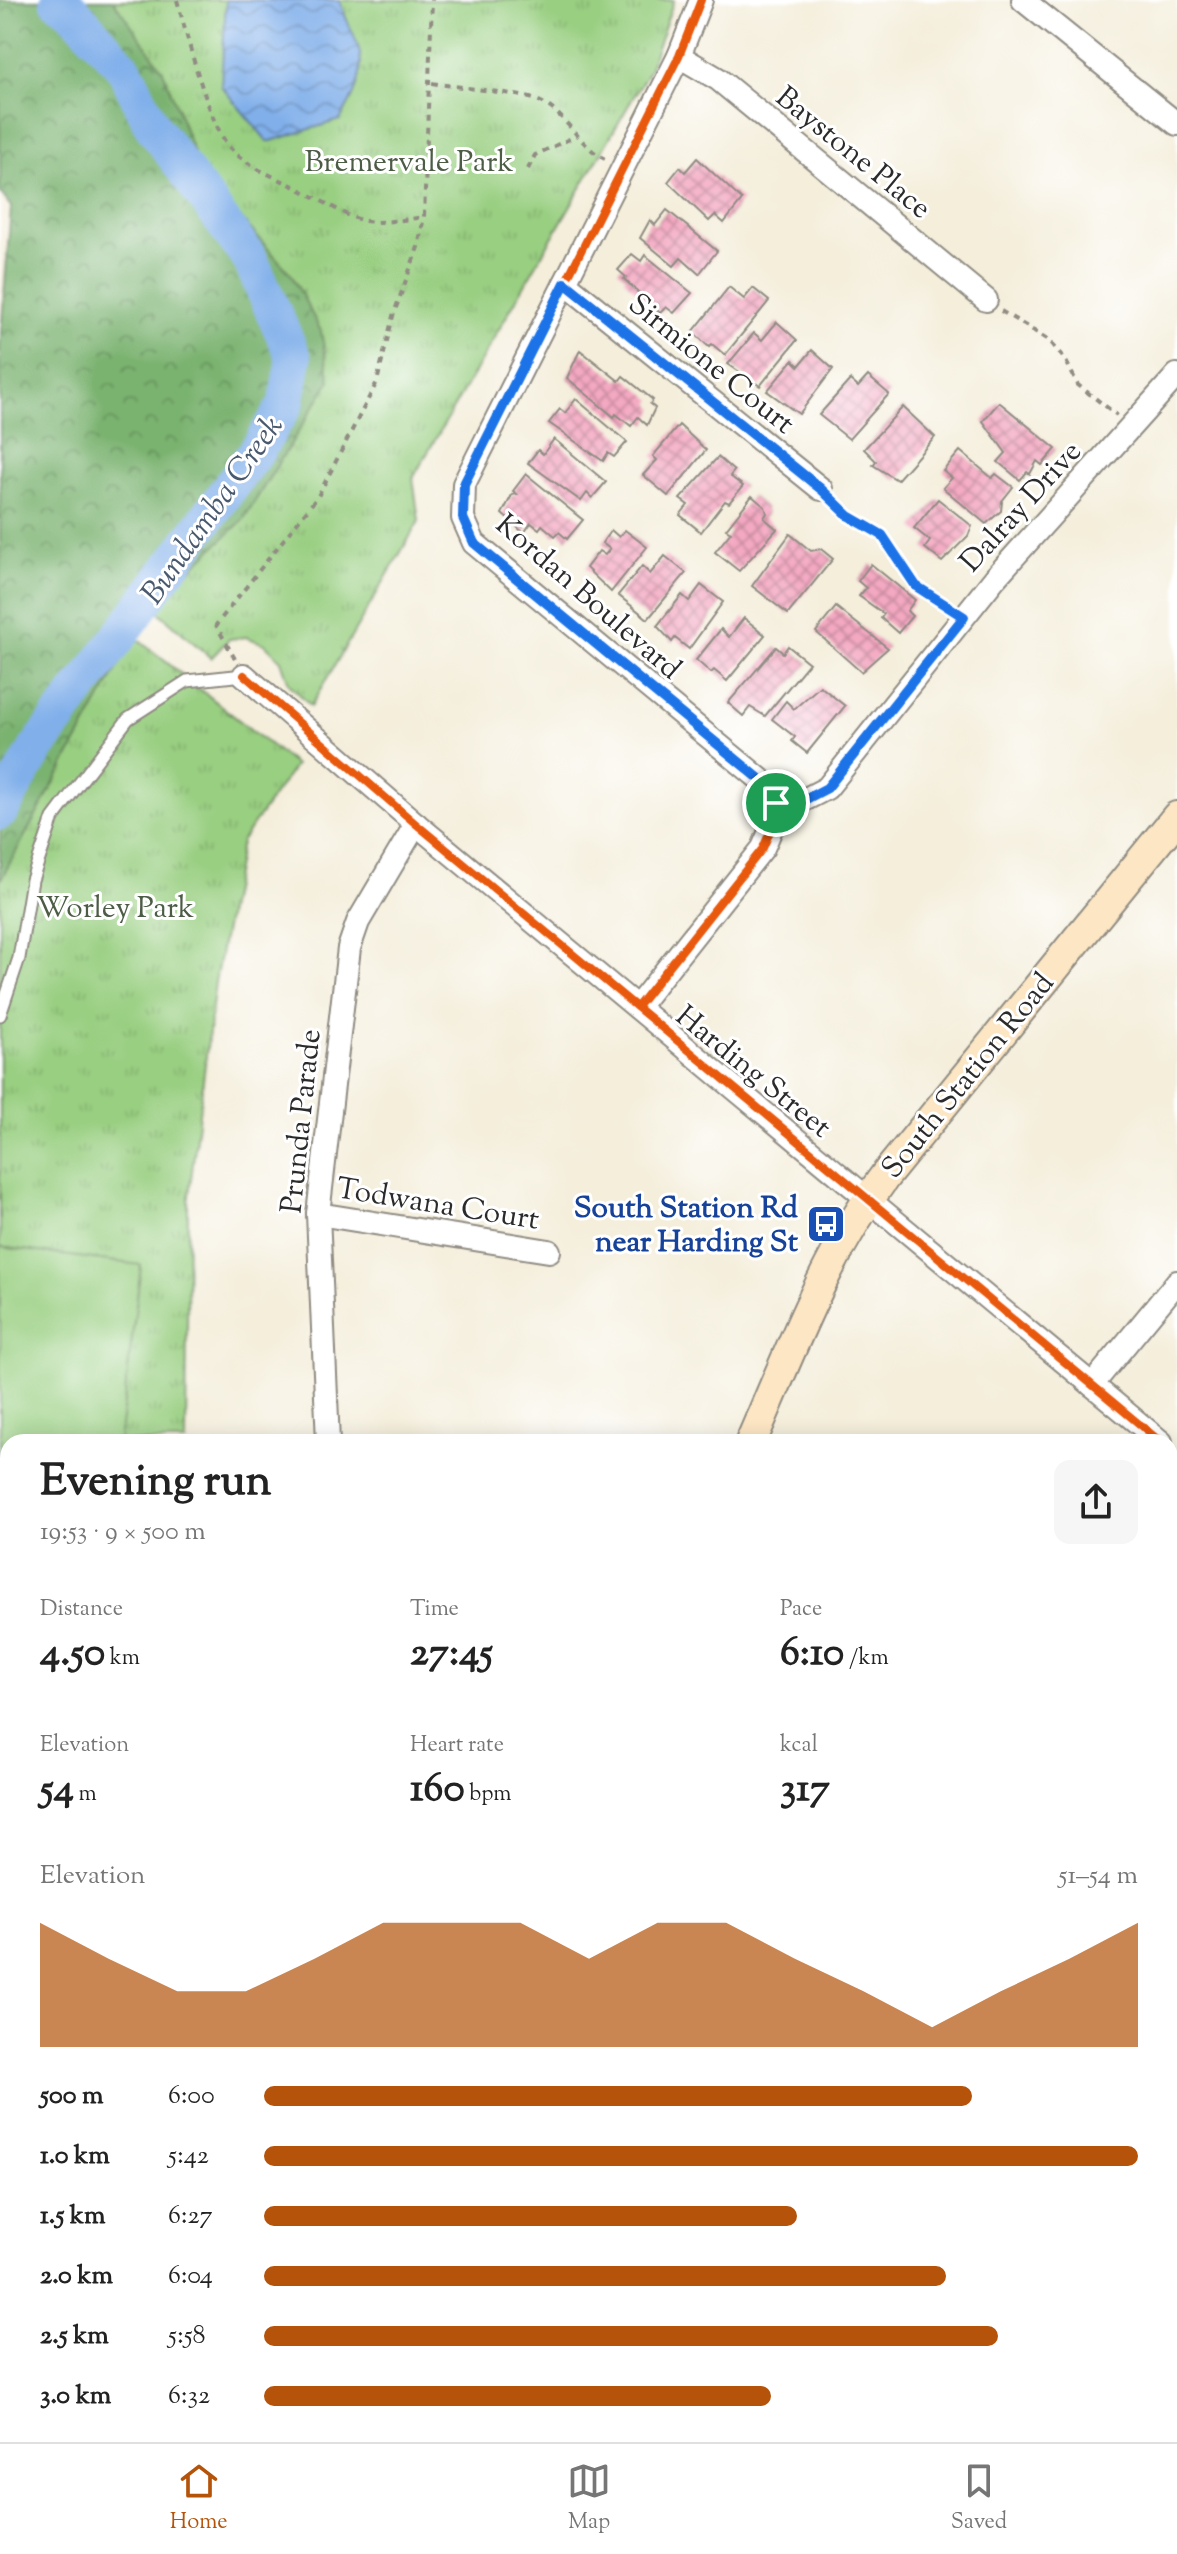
<!DOCTYPE html>
<meta charset="utf-8">
<style>
:root{--surface:#fff;--page:#f6f6f6;--text:#222;--muted:#767676;--line:#e0e0e0;--accent:#b45309}
body{margin:0;font-family:"Sorts Mill Goudy",serif;background:var(--page);color:var(--text);height:100vh;display:flex;flex-direction:column;font-size:30px;white-space:nowrap}
*{box-sizing:border-box;margin:0}
p{font-size:26px;color:var(--muted)}
.icon{flex:none;width:44px;height:44px;fill:none;stroke:currentColor;stroke-width:2;stroke-linecap:round;stroke-linejoin:round}
.map{position:relative;flex:1;overflow:hidden}
.panel{position:absolute;left:0px;top:1434px;width:1178px;height:1008px;display:flex;flex-direction:column;background:var(--surface);border-radius:24px 24px 0 0;box-shadow:0 4px 20px #0003}
.panel>*{flex:none}
.pin{position:absolute;display:grid;place-items:center;width:68px;height:68px;color:#fff;margin:-34px;border:4px solid #fff;border-radius:50%;box-shadow:0 2px 8px #0007}
.round{display:grid;place-items:center;flex:none;width:84px;height:84px;border-radius:16px;background:var(--page)}
.headline{display:flex;align-items:center;justify-content:space-between;height:136px;padding:0 40px}
h1{font-size:44px;font-weight:700;line-height:60px}
.figures{display:grid;grid-template-columns:repeat(3,1fr);gap:12px;height:136px;padding:8px 40px}
.figures div{display:grid;align-content:center}
.figures b{font-size:40px;font-weight:700}
.figures small{font-size:22px;font-weight:400}
.figures p{font-size:22px}
.chart{height:224px;padding:16px 40px}
.chart p{display:flex;justify-content:space-between}
.chart svg{width:100%;height:144px;margin-top:8px;fill:var(--accent);opacity:.7}
ul{padding:0 40px;list-style:none;font-size:26px}
li{display:grid;grid-template-columns:128px 96px 1fr;align-items:center;height:60px}
li i{height:20px;border-radius:10px;background:var(--accent)}
.dock{display:flex;justify-content:space-around;align-items:center;height:112px;border-top:2px solid var(--line);background:var(--surface);font-size:22px;color:var(--muted)}
.dock a{display:grid;justify-items:center;gap:4px}
.dock .selected{color:var(--accent)}
.map>svg:first-child{display:block}
</style>
<div class="map">
<svg width="1177" height="2442" viewBox="0 0 1177 2442">
<defs>
<pattern id="forest-crowns" width="20" height="18" patternUnits="userSpaceOnUse" patternTransform="scale(2)"><rect width="20" height="18" fill="#7ab26f"/><path d="M2 6a3 3 0 1 1 6 0M12 15a3 3 0 1 1 6 0" fill="none" stroke="#64915b"/></pattern>
<pattern id="park-tufts" width="24" height="20" patternUnits="userSpaceOnUse" patternTransform="scale(2)"><rect width="24" height="20" fill="#99cf81"/><path d="M3 7l-1-3M5 7V3M7 7l1-3M15 17l-1-3M17 17v-4M19 17l1-3" fill="none" stroke="#84b270"/></pattern>
<pattern id="water-waves" width="16" height="10" patternUnits="userSpaceOnUse" patternTransform="scale(2)"><rect width="16" height="10" fill="#80afea"/><path d="M0 5q4-4 8 0t8 0" fill="none" stroke="#698fbe"/></pattern>
<pattern id="building-cross-hatch" width="8" height="8" patternUnits="userSpaceOnUse" patternTransform="scale(2)"><rect width="8" height="8" fill="#f4a9c2"/><path d="M0 0l8 8M0 8l8-8" fill="none" stroke="#c68a9e"/></pattern>
</defs>
<rect width="100%" height="100%" fill="#fff"/>
<filter id="ink" filterUnits="userSpaceOnUse"><feTurbulence type="fractalNoise" baseFrequency=".0125" numOctaves="2"/><feDisplacementMap in="SourceGraphic" scale="16" xChannelSelector="R" yChannelSelector="G"/><feConvolveMatrix kernelMatrix="1 2 1 2 8 2 1 2 1" color-interpolation-filters="sRGB"/></filter>
<filter id="wash" filterUnits="userSpaceOnUse"><feTurbulence type="fractalNoise" baseFrequency=".006" numOctaves="4" result="noise"/><feDisplacementMap in="SourceGraphic" scale="32" xChannelSelector="R" yChannelSelector="G"/><feGaussianBlur stdDeviation="1.8" result="paint"/><feColorMatrix in="noise" values="0 0 0 0 0 0 0 0 0 0 0 0 0 0 0 0 0 1.4 0 .05"/><feComposite in="paint" operator="in"/></filter>
<g filter="url(#wash)">
<rect width="100%" height="100%" fill="#f4eedb"/>
<polygon fill="url(#forest-crowns)" stroke="#526e4d" stroke-width="2" points="0,0 113,0 118,4 163,70 202,175 291,274 321,331 330,381 243,520 152,606 0,881 0,345 11,207 0,192"/>
<g fill="url(#park-tufts)" stroke="#627d56" stroke-width="2">
<polygon points="113,0 674,0 649,70 413,478 419,521 311,706 289,684 281,660 265,644 246,637 229,639 211,658 152,606 243,520 330,381 321,331 291,274 202,175 163,70"/>
<polygon points="135,637 295,765 241,842 215,982 188,1204 186,1442 8,1442 8,1892 0,1888 0,881"/>
<polygon points="0,2114 8,2117 8,2434 308,2434 305,2442 0,2442"/>
</g>
<g fill="#99cf81" stroke="#627d56" stroke-width="2">
<polygon points="0,1247 141,1265 119,1442 8,1442 8,1547 0,1546"/>
<polygon points="0,1571 8,1573 8,1702 0,1701"/>
<polygon points="0,1714 8,1716 8,1845 0,1843"/>
<polygon points="0,2187 8,2190 8,2434 104,2434 101,2442 0,2442"/>
</g>
<path fill="url(#water-waves)" stroke="#566d8a" stroke-width="2" d="M226 0H340C344 19 357 36 360 54 364 79 352 100 340 120L268 142 221 86Z"/>
<g fill="none" stroke-linecap="round" stroke-linejoin="round">
<polyline stroke="#80afea" stroke-width="36" points="0,812 37,748 258,449 286,404 294,358 250,259 153,127 124,68 72,10 58,0"/>
</g>
<g id="blocks">
<g fill="url(#building-cross-hatch)">
<polygon points="697,158 742,200 724,223 715,215 709,221 668,182 680,167 685,172"/>
<polygon points="667,210 717,251 699,274 681,258 674,266 640,238 650,220 655,225"/>
<polygon points="632,254 641,261 645,255 692,293 674,313 666,307 660,313 624,279 626,277 618,270"/>
<polygon points="729,287 744,299 753,288 769,301 725,355 712,344 709,347 693,332"/>
<polygon points="777,322 797,340 760,386 728,364 754,333 762,340"/>
<polygon points="580,350 619,381 623,376 653,400 650,404 655,408 647,425 638,417 631,426 616,414 614,417 567,378"/>
<polygon points="812,350 833,369 799,414 767,391 793,360 799,366"/>
<polygon points="868,376 889,394 849,439 819,415 850,380 858,387"/>
<polygon points="576,399 627,442 614,457 608,453 603,461 549,423 560,409 565,413"/>
<polygon points="999,402 1056,449 1042,465 1037,461 1030,474 1027,472 1020,480 998,462 1006,453 983,421"/>
<polygon points="903,407 935,437 897,480 873,465 876,461 864,449"/>
<polygon points="679,425 706,450 668,496 643,475 657,460 653,456"/>
<polygon points="554,439 606,482 592,498 587,493 581,501 528,463 538,450 543,454"/>
<polygon points="960,451 992,478 996,474 1013,487 1002,501 1001,511 986,524 943,488 952,478 943,471"/>
<polygon points="718,457 734,471 730,476 743,486 729,503 725,501 701,532 680,515 688,505 680,499"/>
<polygon points="526,474 583,520 567,539 559,532 555,536 542,525 539,529 531,523 524,533 502,514 512,495 517,494 513,491"/>
<polygon points="752,496 765,507 767,513 764,518 777,529 739,571 715,552 731,532 726,529"/>
<polygon points="938,499 972,526 968,536 942,562 925,548 930,541 914,528"/>
<polygon points="611,530 619,537 625,530 647,547 611,592 586,568 599,551 605,555 610,549 602,543"/>
<polygon points="790,534 811,551 821,549 833,559 788,614 752,586"/>
<polygon points="665,556 686,573 648,619 618,595 642,566 650,574"/>
<polygon points="871,564 915,600 907,611 912,616 898,633 881,618 884,614 859,596 866,588 858,581"/>
<polygon points="701,585 723,602 689,649 675,638 672,642 657,626 682,595 689,601"/>
<polygon points="836,607 888,648 861,672 816,632"/>
<polygon points="744,618 765,635 727,681 714,670 711,673 696,660 721,629 729,637"/>
<polygon points="788,646 809,663 765,716 750,707 743,716 728,703 776,647 783,653"/>
<polygon points="820,686 845,706 807,753 792,741 795,737 772,719 786,701 794,709"/>
</g>
</g>
</g>
<g filter="url(#ink)">
<use href="#blocks" fill-opacity="0" stroke="#908c83" stroke-width="2"/>
<g fill="none" stroke-linecap="round" stroke-linejoin="round">
<g stroke="#908c83" stroke-width="15">
<g id="lane">
<polyline points="0,1015 19,958 32,880 53,818 128,719 187,681 244,675"/>
<polyline points="8,2063 2,2078 8,2092"/>
</g>
</g>
<g stroke="#908c83" stroke-width="26">
<g id="street">
<polyline points="1023,0 1177,124"/>
<polyline points="679,56 718,79 986,300"/>
<polyline points="565,283 821,489"/>
<polyline points="244,675 416,824 1161,1442"/>
<polyline points="776,803 804,800 827,788 995,578 1177,375"/>
<path d="M637 1007 763 848C777 815 782 811 761 780L474 543 463 518 464 484 679 56 701 0"/>
<polyline points="318,1214 549,1251"/>
<polyline points="1092,1385 1177,1282"/>
<polyline points="328,1442 318,1214 349,948 358,922 416,824"/>
<polyline points="1170,2037 1177,2043"/>
<polyline points="1091,2434 1101,2442"/>
</g>
</g>
<g stroke="#908c83" stroke-width="34">
<g id="secondary">
<path d="M751 1442C791 1350 825 1257 885 1176L1177 817"/>
<polyline points="330,2442 334,2434"/>
</g>
</g>
<g stroke="#908c83" stroke-width="4" stroke-dasharray="6 6" stroke-linecap="butt">
<path d="M177 0C187 35 208 124 231 149 251 170 280 178 305 192 364 223 355 227 424 217"/>
<path d="M432 83C455 87 521 93 539 101 566 113 578 145 605 159"/>
<polyline points="528,169 535,155 576,136"/>
<polyline points="1001,311 1049,340 1066,361 1078,385 1117,415"/>
<polyline points="833,501 849,516 882,535 916,586 948,607"/>
<polyline points="235,659 216,625 318,496 377,382 393,316 418,247 424,217 432,0"/>
<polyline points="228,2434 247,2442"/>
<polyline points="267,2442 270,2434"/>
</g>
<use href="#lane" stroke="#fff" stroke-width="11"/>
<use href="#street" stroke="#fff" stroke-width="22"/>
<use href="#secondary" stroke="#fce6c4" stroke-width="30"/>
<g stroke="#fff" stroke-width="13">
<g id="cycleway">
<polyline points="244,675 416,824 1161,1442"/>
<path d="M637 1007 763 848C777 815 782 811 761 780L474 543 463 518 464 484 679 56 701 0"/>
</g>
</g>
<use href="#cycleway" stroke="#e8590c" stroke-width="8"/>
</g>
</g>
<g fill="none" stroke-linecap="round" stroke-linejoin="round" filter="url(#ink)">
<g stroke="#fff" stroke-width="16">
<polygon id="route" points="565,283 821,489 849,516 882,535 916,586 964,617 827,788 804,800 776,803 761,780 474,543 463,518 464,484"/>
</g>
<use href="#route" stroke="#1a73e8" stroke-width="10"/>
</g>
<defs>
<g id="bus-square" transform="scale(2)"><rect x="-9" y="-9" width="18" height="18" rx="4" fill="#1a4fb4" stroke="#fff"/><path d="M-5-6H5V4H4V6H2V4H-2V6H-4V4H-5ZM-3.5-4V0h7V-4ZM-3.5 1.2v1.5H-2V1.2ZM2 1.2v1.5H3.5V1.2Z" fill="#fff"/></g>
</defs>
<g fill-rule="evenodd">
<use href="#bus-square" x="826" y="1224"/>
</g>
<g text-anchor="middle" stroke-width="6" stroke-linejoin="round" paint-order="stroke">
<g font-size="30" fill="#2b2b2b" stroke="#fff">
<text transform="translate(854 152) rotate(39)" y="10">Baystone Place</text>
<text transform="translate(712 363) rotate(39)" y="10">Sirmione Court</text>
<text transform="translate(1020 506) rotate(-48)" y="10">Dalray Drive</text>
<text transform="translate(589 596) rotate(41)" y="10">Kordan Boulevard</text>
<text transform="translate(754 1071) rotate(39)" y="10">Harding Street</text>
<text transform="translate(967 1075) rotate(-51)" y="10">South Station Road</text>
<text transform="translate(300 1121) rotate(-84)" y="10">Prunda Parade</text>
<text transform="translate(438 1203) rotate(9)" y="10">Todwana Court</text>
</g>
<g font-size="30" fill="#4c5c45" stroke="#fff">
<text x="409" y="171">Bremervale Park</text>
<text x="115" y="917">Worley Park</text>
</g>
<g font-size="30" font-weight="bold" fill="#164399" stroke="#fff" text-anchor="end">
<text x="798" y="1217">South Station Rd<tspan x="798" dy="34">near Harding St</tspan></text>
</g>
<g font-size="32" font-style="italic" fill="#49596e" stroke="#fff">
<text transform="translate(211 509) rotate(-55)" y="11">Bundamba Creek</text>
</g>
</g>
</svg>
<div class="pin" style="left:776px;top:803px;background:#1e9e55"><svg class="icon" aria-label="arrive" viewBox="0 0 24 24"><path d="M6 21V4h12l-3 4 3 4H6"/></svg></div>
<section class="panel">
<div class="headline"><div><h1>Evening run</h1><p>19:53 · 9 × 500 m</p></div><a class="round"><svg class="icon" aria-label="share" viewBox="0 0 24 24"><path d="M12 15V3M7 8l5-5 5 5M5 13v7h14v-7"/></svg></a></div>
<div class="figures">
<div><p>Distance</p><b>4.50<small> km</small></b></div>
<div><p>Time</p><b>27:45</b></div>
<div><p>Pace</p><b>6:10<small> /km</small></b></div>
</div>
<div class="figures">
<div><p>Elevation</p><b>54<small> m</small></b></div>
<div><p>Heart rate</p><b>160<small> bpm</small></b></div>
<div><p>kcal</p><b>317</b></div>
</div>
<div class="chart"><p><span>Elevation</span>51–54 m</p>
<svg viewBox="0 0 160 44" preserveAspectRatio="none"><path d="M0 44V6L10 17L20 27L30 27L40 17L50 6L60 6L70 6L80 17L90 6L100 6L110 17L120 27L130 38L140 27L150 17L160 6V44z"/></svg>
</div>
<ul>
<li><b>500 m</b>6:00<i style="width:81%"></i></li>
<li><b>1.0 km</b>5:42<i style="width:100%"></i></li>
<li><b>1.5 km</b>6:27<i style="width:61%"></i></li>
<li><b>2.0 km</b>6:04<i style="width:78%"></i></li>
<li><b>2.5 km</b>5:58<i style="width:84%"></i></li>
<li><b>3.0 km</b>6:32<i style="width:58%"></i></li>
</ul>
</section>
</div>
<nav class="dock">
<a class="selected"><svg class="icon" aria-label="home" viewBox="0 0 24 24"><path d="M3 11l9-7 9 7M6 9v11h12V9"/></svg>Home</a>
<a><svg class="icon" aria-label="map" viewBox="0 0 24 24"><path d="M3 6l6-2 6 2 6-2v14l-6 2-6-2-6 2zM9 4v14M15 6v14"/></svg>Map</a>
<a><svg class="icon" aria-label="saved" viewBox="0 0 24 24"><path d="M7 4h10v16l-5-4-5 4z"/></svg>Saved</a>
</nav>
